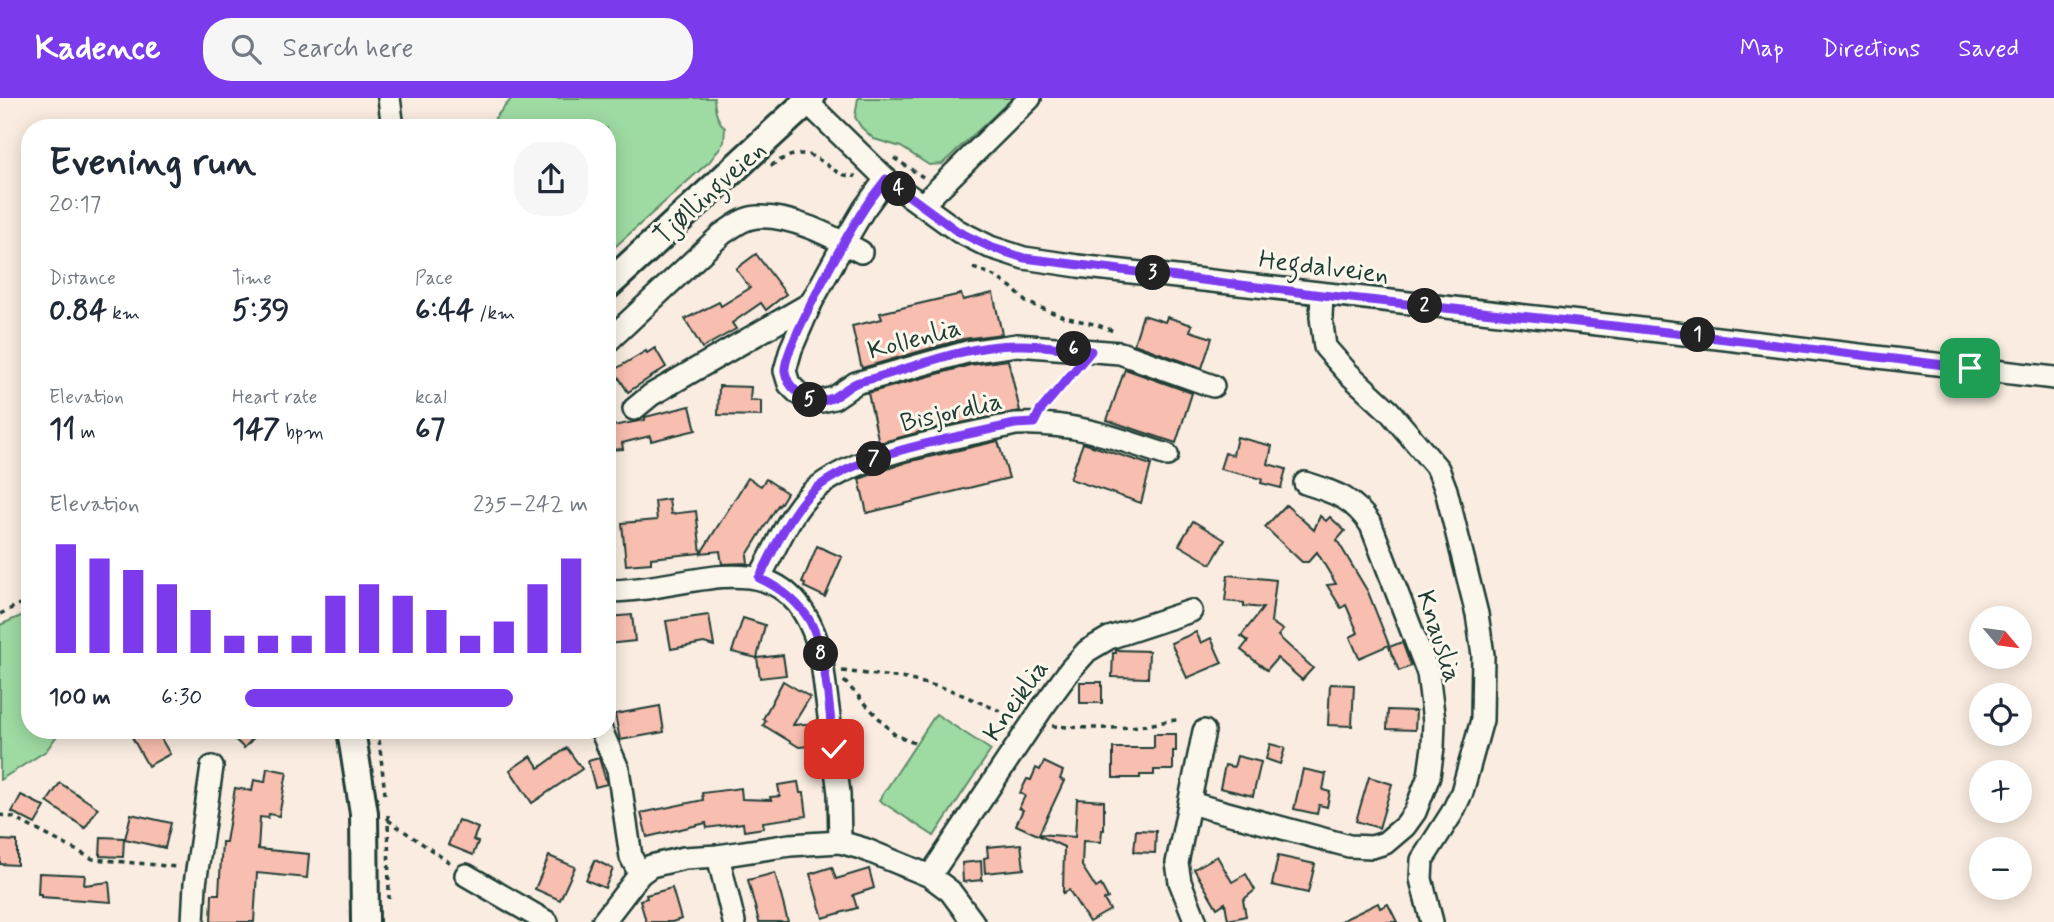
<!DOCTYPE html>
<meta charset="utf-8">
<style>
:root{--surface:#fff;--page:#f6f6f7;--text:#1f2937;--muted:#747a83;--accent:#7c3aed}
body{margin:0;font-family:Mynerve,sans-serif;background:var(--page);color:var(--text);height:100vh;display:flex;flex-direction:column;font-size:26px;white-space:nowrap}
*{box-sizing:border-box;margin:0}
p{font-size:23px;color:var(--muted)}
.icon{flex:none;width:38px;height:38px;fill:none;stroke:currentColor;stroke-width:2;stroke-linecap:round;stroke-linejoin:round}
.map{position:relative;flex:1;overflow:hidden}
.panel{position:absolute;left:21px;top:21px;width:595px;height:620px;display:flex;flex-direction:column;background:var(--surface);border-radius:28px;box-shadow:0 4px 18px #0003}
.panel>*{flex:none}
.needle{width:46px;rotate:119deg}
.buttons{position:absolute;left:1969px;top:508px;display:grid;gap:14px}
.buttons a{display:grid;place-items:center;width:63px;height:63px;border-radius:50%;background:var(--surface);box-shadow:0 4px 18px #0003;font-size:35px}
.pin{position:absolute;display:grid;place-items:center;width:60px;height:60px;color:#fff;margin:-30px;border-radius:14px;box-shadow:0 4px 10px #0006}
.km{position:absolute;width:35px;height:35px;margin:-18px;border-radius:50%;background:#222;color:#fff;font-size:19px;line-height:35px;text-align:center}
.round{display:grid;place-items:center;flex:none;width:74px;height:74px;border-radius:28px;background:var(--page)}
.summary{display:flex;align-items:center;justify-content:space-between;height:119px;padding:0 28px}
h1{font-size:38px;font-weight:700;line-height:52px}
.figures{display:grid;grid-template-columns:repeat(3,1fr);gap:10px;height:119px;padding:7px 28px}
.figures div{display:grid;align-content:center}
.figures b{font-size:30px;font-weight:700}
.figures small{font-size:19px;font-weight:400}
.figures p{font-size:19px}
.chart{height:196px;padding:14px 28px}
.chart p{display:flex;justify-content:space-between}
.chart svg{width:100%;height:126px;margin-top:7px;stroke:var(--accent);stroke-width:6}
ul{padding:0 28px;list-style:none;font-size:23px}
li{display:grid;grid-template-columns:112px 84px 1fr;align-items:center;height:52px}
li i{height:18px;border-radius:9px;background:var(--accent)}
header{display:flex;align-items:center;gap:42px;box-sizing:border-box;height:98px;padding:0 35px;background:var(--accent);color:#fff}
header strong{font-size:33px}
nav{display:flex;gap:38px;margin-inline-start:auto;font-size:24px}
.search{width:490px;height:63px;background:var(--page);display:flex;align-items:center;gap:18px;box-sizing:border-box;padding:0 24px;border-radius:28px;color:var(--muted);font-size:26px}
.map>svg:first-child{display:block}
</style>
<header>
<strong>Kadence</strong>
<div class="search"><svg class="icon" aria-label="search" viewBox="0 0 24 24"><circle cx="10" cy="10" r="6"/><path d="M15 15l6 6"/></svg>Search here</div>
<nav><a>Map</a><a>Directions</a><a>Saved</a></nav>
</header>
<div class="map">
<svg width="2054" height="824" viewBox="0 0 2054 824">
<rect width="100%" height="100%" fill="#faece0"/>
<filter id="ink" filterUnits="userSpaceOnUse"><feTurbulence type="fractalNoise" baseFrequency=".0143" numOctaves="2"/><feDisplacementMap in="SourceGraphic" scale="14" xChannelSelector="R" yChannelSelector="G"/><feConvolveMatrix kernelMatrix="1 2 1 2 8 2 1 2 1" color-interpolation-filters="sRGB"/></filter>
<g filter="url(#ink)">
<g fill="#9edba2" stroke="#5e8c6b" stroke-width="2">
<path d="M512 0H714C715 12 716 21 725 30L724 44 710 63 607 156V30H492L495 20Z"/>
<polygon points="858,0 1013,0 942,66 929,67 901,49 874,41 861,29 855,19"/>
<polygon points="30,514 30,632 61,632 46,653 0,682 0,527"/>
<polygon points="936,616 991,652 934,738 879,702"/>
</g>
<g fill="#f8beaf" stroke="#1f3d34" stroke-width="2">
<polygon points="756,156 786,196 766,212 761,205 732,225 736,231 702,250 685,221 719,204 721,208 750,190 736,171"/>
<polygon points="993,195 1002,236 963,241 862,270 861,267 852,228 882,221 880,215 961,196 963,202"/>
<polygon points="1143,217 1165,224 1167,219 1192,227 1190,233 1212,240 1202,270 1134,246"/>
<polygon points="655,250 666,269 628,294 614,272 646,253 647,255"/>
<polygon points="1008,262 1020,313 931,331 879,345 868,295 970,267"/>
<polygon points="1125,271 1192,295 1176,345 1107,322"/>
<polygon points="719,288 751,289 750,302 761,303 761,318 718,317"/>
<polygon points="690,308 696,332 651,343 650,338 622,345 623,351 607,352 607,329 645,322 645,319"/>
<polygon points="1237,339 1272,348 1268,366 1286,371 1281,390 1261,385 1262,381 1220,371 1225,355 1233,357"/>
<polygon points="998,343 1009,380 867,415 859,381 907,364"/>
<polygon points="1083,345 1151,367 1141,405 1070,381"/>
<polygon points="748,380 761,388 766,381 787,395 779,408 778,407 747,457 748,465 722,466 720,453 651,460 651,465 626,467 622,425 657,422 655,403 669,401 671,416 696,413 701,455"/>
<polygon points="1286,407 1314,432 1320,418 1326,423 1330,419 1345,433 1337,442 1368,494 1389,547 1359,560 1350,539 1358,535 1346,507 1341,510 1327,487 1336,486 1317,454 1308,464 1302,464 1265,429"/>
<polygon points="1193,423 1225,442 1211,466 1179,447"/>
<polygon points="817,448 842,459 825,499 804,489 805,486 802,485"/>
<polygon points="1228,477 1276,482 1271,524 1283,532 1278,538 1313,570 1302,582 1277,560 1267,572 1241,552 1248,543 1241,538 1263,510 1244,508 1244,505 1225,503"/>
<polygon points="632,517 635,543 607,546 607,519"/>
<polygon points="709,517 714,548 704,545 671,551 666,523"/>
<polygon points="743,520 765,527 757,560 783,557 786,577 760,580 757,560 732,554"/>
<polygon points="1196,534 1201,545 1211,540 1222,565 1187,580 1171,545"/>
<polygon points="1402,544 1411,568 1399,573 1389,549"/>
<polygon points="1116,552 1149,553 1148,580 1112,579 1113,555 1116,555"/>
<polygon points="783,583 810,599 793,627 817,625 819,647 799,649 763,627 766,623 763,621"/>
<rect x="1080" y="584" width="22" height="21"/>
<polygon points="1330,586 1354,587 1352,628 1328,627"/>
<polygon points="660,608 664,634 620,642 615,616"/>
<polygon points="1388,612 1416,613 1415,632 1387,631"/>
<polygon points="128,632 156,632 170,656 148,668"/>
<polygon points="225,632 261,632 244,650"/>
<polygon points="1154,636 1176,636 1176,653 1173,653 1173,672 1154,672 1154,677 1140,677 1140,680 1113,680 1113,650 1154,650"/>
<polygon points="1270,646 1285,650 1280,666 1266,661"/>
<polygon points="567,650 582,671 532,705 510,672 531,658 539,670"/>
<polygon points="1237,658 1261,664 1253,698 1220,690 1225,667 1234,669"/>
<polygon points="599,660 607,686 595,689 588,663"/>
<polygon points="1044,664 1063,673 1060,681 1064,683 1039,736 1075,739 1077,701 1104,703 1104,732 1102,732 1101,744 1083,743 1082,768 1096,790 1101,787 1108,800 1104,802 1110,812 1089,824 1069,792 1063,795 1064,749 1016,727 1023,712 1019,710 1025,698 1020,695 1027,681 1031,682 1036,670 1040,672"/>
<polygon points="267,670 287,674 279,718 269,716 268,720 260,719 258,751 309,756 307,780 257,775 254,824 211,824 212,796 219,796 222,744 226,744 235,690 252,693 254,682 265,684"/>
<polygon points="1303,671 1326,676 1323,692 1330,694 1327,709 1319,707 1317,716 1294,711"/>
<polygon points="1369,679 1392,686 1379,730 1356,723"/>
<polygon points="798,684 800,695 804,695 807,718 763,724 764,730 744,733 743,725 707,730 706,725 647,739 641,715 703,702 702,695 741,690 742,701 771,702 770,699 780,698 778,687"/>
<polygon points="60,685 98,710 85,730 47,704"/>
<polygon points="21,697 45,709 35,726 12,714"/>
<polygon points="131,716 171,725 165,750 125,741"/>
<polygon points="458,722 478,730 473,742 478,744 473,757 448,747"/>
<polygon points="1136,732 1156,733 1155,755 1134,754"/>
<polygon points="101,739 124,740 123,759 100,758"/>
<polygon points="0,742 17,743 17,767 0,766"/>
<polygon points="1021,746 1024,771 985,775 984,760 988,759 987,749"/>
<polygon points="549,758 575,769 560,802 535,791"/>
<polygon points="1217,758 1232,784 1246,776 1255,792 1243,802 1246,818 1228,822 1225,805 1217,810 1194,771"/>
<polygon points="1278,758 1315,766 1308,795 1272,787"/>
<polygon points="595,762 613,771 605,790 586,782"/>
<polygon points="981,763 982,782 963,784 962,765"/>
<polygon points="832,769 836,781 869,771 874,790 853,797 857,810 823,820 810,776"/>
<polygon points="39,775 85,777 84,787 109,784 111,804 41,799 41,796 38,796"/>
<polygon points="775,775 788,824 759,824 748,782"/>
<polygon points="672,790 681,821 672,824 646,824 640,802 647,800 646,797"/>
<polygon points="1378,805 1380,810 1388,806 1397,824 1339,824"/>
</g>
<g fill="none" stroke-linecap="round" stroke-linejoin="round">
<g stroke="#1f3d34" stroke-width="26">
<g id="minor">
<polyline points="389,0 393,30"/>
<polyline points="807,4 886,81 958,133 990,149 1024,160 1078,168 1633,230 2054,280"/>
<polyline points="886,81 864,111 844,145 811,205 791,251 785,273 789,286 797,294 809,302 822,303 834,300 856,285 967,254 1017,247 1120,255 1213,288"/>
<polyline points="922,107 1030,0"/>
<polyline points="1322,197 1321,219 1325,249 1348,275 1390,314 1438,371 1446,392 1477,516 1483,557 1482,622 1462,694 1452,715 1422,762 1421,781 1432,824"/>
<path d="M607 244 722 136C733 129 743 120 757 119 792 117 831 138 861 154"/>
<polyline points="634,311 651,297 811,205"/>
<path d="M759 480C774 454 786 423 805 401 846 355 956 340 1015 326 1071 323 1114 339 1167 357"/>
<path d="M607 493C695 494 788 431 821 557L839 695 840 744"/>
<polyline points="601,632 618,671 631,759 640,776"/>
<path d="M1190 705 1349 748 1372 749 1385 745 1405 728 1415 714 1429 678 1433 649 1434 623 1428 575 1371 427C1352 399 1336 395 1305 385"/>
<polyline points="718,758 734,824"/>
<polyline points="466,777 547,824"/>
<polyline points="930,778 1043,609 1070,572 1087,553 1109,540 1191,513"/>
<polyline points="193,824 195,786 212,669"/>
<polyline points="603,824 640,776 651,768 684,760 718,758 790,747 840,744 864,751 930,778 950,793 973,824"/>
<polyline points="1196,824 1180,784 1177,765 1204,633"/>
</g>
</g>
<g stroke="#1f3d34" stroke-width="32">
<g id="major">
<polyline points="607,188 811,0"/>
<polyline points="351,632 364,715 365,824"/>
</g>
</g>
<g stroke="#1f3d34" stroke-width="3.5" stroke-dasharray="5 5" stroke-linecap="butt">
<polyline points="894,60 923,79"/>
<path d="M771 68C818 35 824 81 856 78"/>
<polyline points="973,170 991,176 1011,189 1026,204 1064,219 1098,227 1116,234"/>
<polyline points="1044,309 1075,271"/>
<polyline points="0,516 30,501"/>
<polyline points="842,573 902,580 948,591 998,612 1003,615 1009,628"/>
<polyline points="844,583 894,636 914,645"/>
<path d="M1052 628C1084 630 1115 632 1146 627 1157 626 1167 622 1179 622"/>
<polyline points="378,632 385,696"/>
<polyline points="0,717 12,719 93,761 178,769"/>
<polyline points="388,717 389,801"/>
<polyline points="388,722 453,767"/>
</g>
<use href="#minor" stroke="#fbf7ec" stroke-width="21"/>
<use href="#major" stroke="#fbf7ec" stroke-width="26"/>
</g>
</g>
<g fill="none" stroke-linecap="round" stroke-linejoin="round" filter="url(#ink)">
<g stroke="#fff" stroke-width="14">
<path id="route" d="M834 651C829 616 827 546 806 517 794 500 778 489 759 480 773 454 786 423 805 401 846 355 955 340 1015 326L1034 325 1040 313 1091 253C1066 251 1041 246 1016 247 968 247 918 268 871 281 867 282 861 283 856 285 843 291 834 304 818 303 803 302 787 289 785 273 783 251 848 135 864 111 870 101 879 91 886 81L957 133 990 149 1024 160 1322 197 1633 230 1970 270"/>
</g>
<use href="#route" stroke="#7c3aed" stroke-width="9"/>
</g>
<g text-anchor="middle" stroke-width="6" stroke-linejoin="round" paint-order="stroke">
<g font-size="26" fill="#1f3d34" stroke="#fbf7ec">
<text transform="translate(709 94) rotate(-42)" y="9">Tjøllingveien</text>
<text transform="translate(1324 168) rotate(7)" y="9">Hegdalveien</text>
<text transform="translate(914 240) rotate(-15)" y="9">Kollenlia</text>
<text transform="translate(951 313) rotate(-13)" y="9">Bisjordlia</text>
<text transform="translate(1440 538) rotate(72)" y="9">Knauslia</text>
<text transform="translate(1015 602) rotate(-55)" y="9">Kneiklia</text>
</g>
</g>
</svg>
<div class="buttons">
<a><svg class="needle" viewBox="-14 -14 28 28"><path d="M0-13l5 13h-10z" fill="#e53935"/><path d="M0 13l5-13h-10z" fill="#747a83"/></svg></a>
<a><svg class="icon" aria-label="locate" viewBox="0 0 24 24"><circle cx="12" cy="12" r="6"/><path d="M12 2v4M12 18v4M2 12h4M18 12h4"/></svg></a>
<a>+</a>
<a>−</a>
</div>
<div class="pin" style="left:1970px;top:270px;background:#1e9e55"><svg class="icon" aria-label="arrive" viewBox="0 0 24 24"><path d="M6 21V4h12l-3 4 3 4H6"/></svg></div>
<div class="pin" style="left:834px;top:651px;background:#d93025"><svg class="icon" aria-label="check" viewBox="0 0 24 24"><path d="M5 12l5 5 9-10"/></svg></div>
<b class="km" style="left:1698px;top:237px">1</b>
<b class="km" style="left:1425px;top:208px">2</b>
<b class="km" style="left:1153px;top:175px">3</b>
<b class="km" style="left:899px;top:91px">4</b>
<b class="km" style="left:810px;top:302px">5</b>
<b class="km" style="left:1074px;top:251px">6</b>
<b class="km" style="left:874px;top:361px">7</b>
<b class="km" style="left:821px;top:556px">8</b>
<section class="panel">
<div class="summary"><div><h1>Evening run</h1><p>20:17</p></div><a class="round"><svg class="icon" aria-label="share" viewBox="0 0 24 24"><path d="M12 15V3M7 8l5-5 5 5M5 13v7h14v-7"/></svg></a></div>
<div class="figures">
<div><p>Distance</p><b>0.84<small> km</small></b></div>
<div><p>Time</p><b>5:39</b></div>
<div><p>Pace</p><b>6:44<small> /km</small></b></div>
</div>
<div class="figures">
<div><p>Elevation</p><b>11<small> m</small></b></div>
<div><p>Heart rate</p><b>147<small> bpm</small></b></div>
<div><p>kcal</p><b>67</b></div>
</div>
<div class="chart"><p><span>Elevation</span>235–242 m</p>
<svg viewBox="0 0 160 44" preserveAspectRatio="none"><path d="M5 44V6M15 44V11M25 44V15M35 44V20M45 44V29M55 44V38M65 44V38M75 44V38M85 44V24M95 44V20M105 44V24M115 44V29M125 44V38M135 44V33M145 44V20M155 44V11"/></svg>
</div>
<ul>
<li><b>100 m</b>6:30<i style="width:78%"></i></li>
</ul>
</section>
</div>
